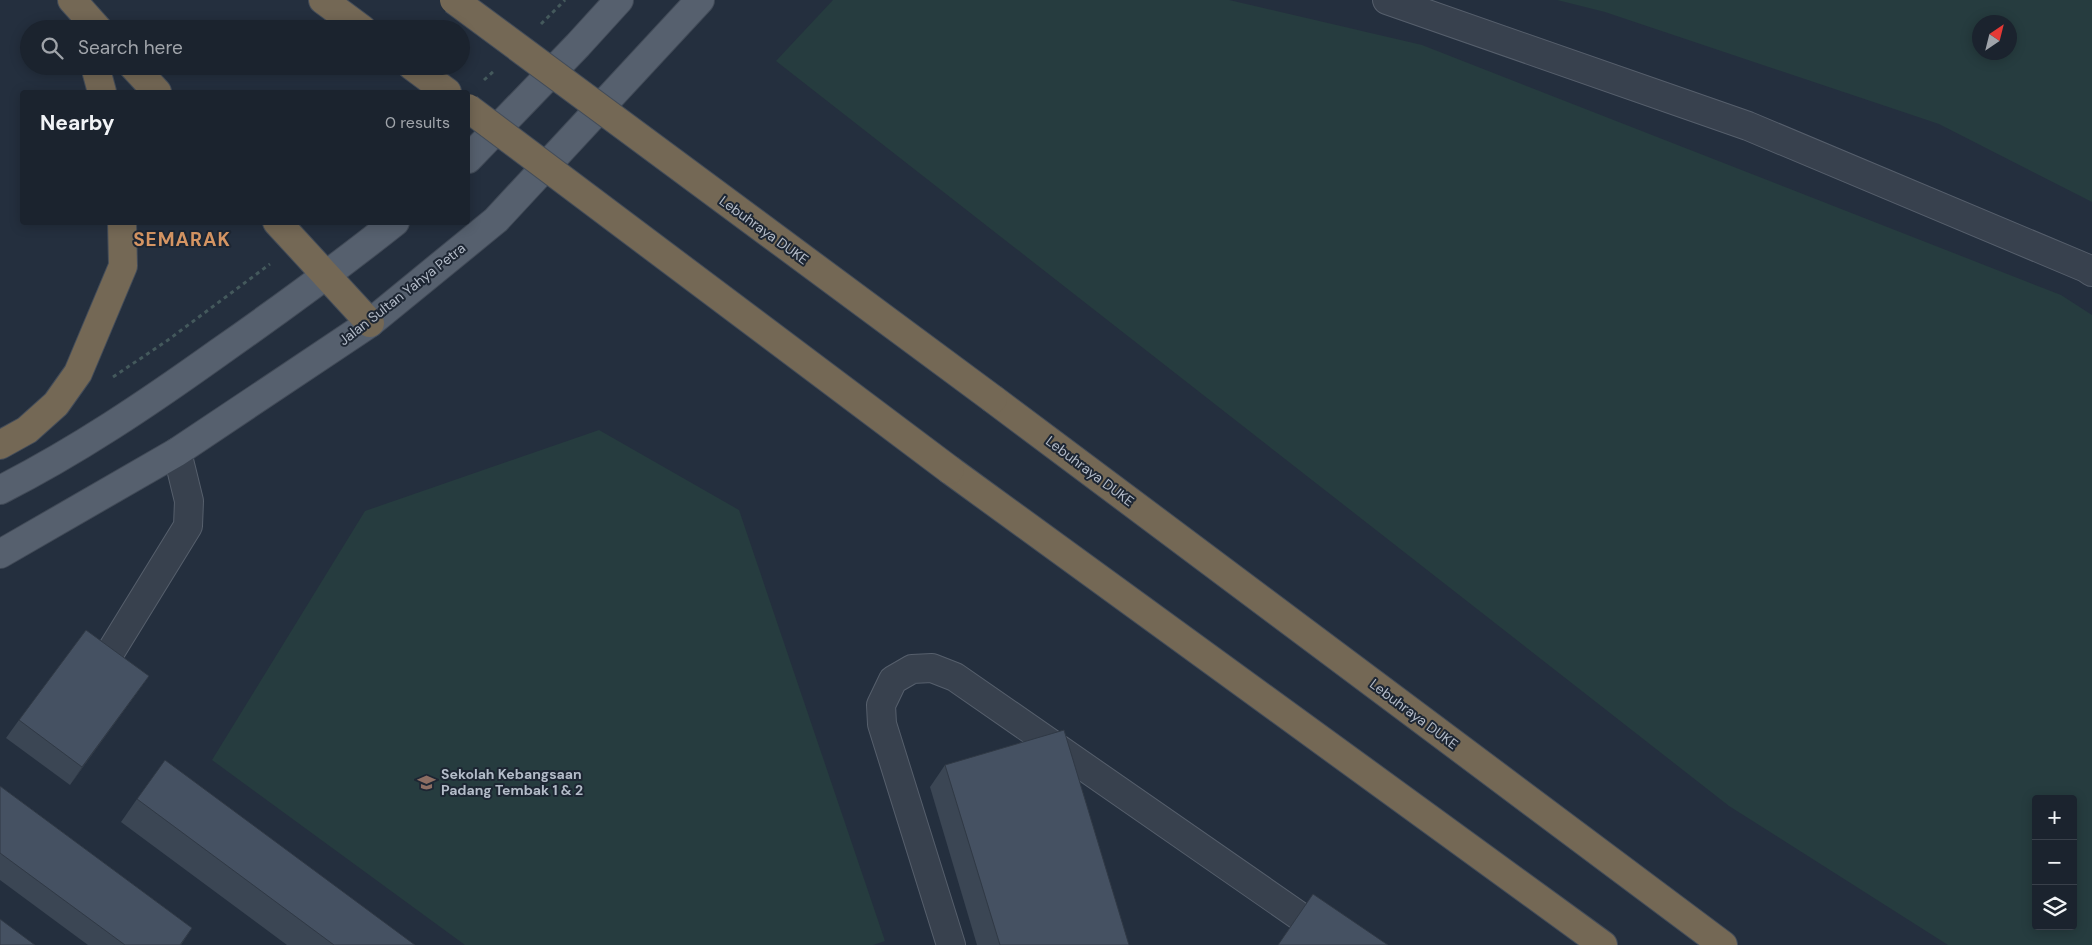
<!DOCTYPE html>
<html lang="en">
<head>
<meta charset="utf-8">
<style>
  body { margin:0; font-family:"DM Sans",sans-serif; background:#242b36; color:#f1f3f6 }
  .controls { position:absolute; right:15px; bottom:15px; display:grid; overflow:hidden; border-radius:5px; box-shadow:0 2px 12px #0003 }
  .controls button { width:45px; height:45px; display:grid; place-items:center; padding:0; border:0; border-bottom:1px solid #39404a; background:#1b232e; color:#f1f3f6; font:25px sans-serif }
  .compass { position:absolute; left:1972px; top:15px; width:45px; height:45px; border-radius:50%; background:#1b232e; box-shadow:0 2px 12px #0003; rotate:35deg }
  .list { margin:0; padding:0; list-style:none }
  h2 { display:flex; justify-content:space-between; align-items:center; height:65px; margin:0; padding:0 20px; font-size:21px }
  h2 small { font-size:16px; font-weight:400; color:#a0a4aa }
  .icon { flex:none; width:28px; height:28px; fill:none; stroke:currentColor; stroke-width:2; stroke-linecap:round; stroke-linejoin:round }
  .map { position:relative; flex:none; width:2092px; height:945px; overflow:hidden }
  .search { position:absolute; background:#1b232e; box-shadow:0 2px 12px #0003; left:20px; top:20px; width:450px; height:55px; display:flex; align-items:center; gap:12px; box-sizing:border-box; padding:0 18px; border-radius:28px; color:#a0a4aa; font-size:19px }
  .panel { position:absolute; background:#1b232e; box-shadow:0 2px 12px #0003; left:20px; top:90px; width:450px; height:135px; border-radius:5px }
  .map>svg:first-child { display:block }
  .green { fill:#263c3f; fill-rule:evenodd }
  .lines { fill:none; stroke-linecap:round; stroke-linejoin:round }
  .minor-casing { stroke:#565f6c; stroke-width:30 }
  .major-casing { stroke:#414a57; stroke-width:30 }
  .highway-casing { stroke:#434c59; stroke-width:30 }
  .path { stroke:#44595c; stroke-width:3; stroke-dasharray:4 4; stroke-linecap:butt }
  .minor { stroke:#38414e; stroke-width:28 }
  .major { stroke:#56606e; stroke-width:28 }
  .highway { stroke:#746855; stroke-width:28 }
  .highway-bridge-casing { stroke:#434c59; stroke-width:30; stroke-linecap:butt }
  .highway-bridge { stroke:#746855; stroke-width:28 }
  .wall { fill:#3b4654 }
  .shaded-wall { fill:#303945 }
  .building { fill:#455162; stroke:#303945 }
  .labels { text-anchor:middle; stroke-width:4; stroke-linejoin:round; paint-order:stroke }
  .street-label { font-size:14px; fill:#b4bcc9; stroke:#1d2633 }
  .poi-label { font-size:14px; font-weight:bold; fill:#b4bcc9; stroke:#1d2633; text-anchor:start }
  .district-label { font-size:19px; font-weight:bold; letter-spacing:1px; fill:#d59563; stroke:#1d2633 }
</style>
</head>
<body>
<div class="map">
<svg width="2092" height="945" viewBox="0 0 2092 945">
  <rect width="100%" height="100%" fill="#242f3e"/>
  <g class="green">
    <path d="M833,0H1229L1422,45L2061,295L2092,315V945H1948L1729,806L776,61ZM2036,799H2073V926H2036Z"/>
    <path d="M1557,0H2092V202L1939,124L1605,12ZM1980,22H2010V52H1980Z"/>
    <polygon points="599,430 739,510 885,941 873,945 465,945 212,760 365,511"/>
  </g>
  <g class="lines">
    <defs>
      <g id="minor">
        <polyline points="1387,0 1748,126 2086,268 2092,272"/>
        <polyline points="108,656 188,526 189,501 177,452"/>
        <polyline points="951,945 882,724 881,705 893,680 912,669 932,668 955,677 1341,945"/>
      </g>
      <g id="major">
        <polyline points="468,159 578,45 619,0"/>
        <path d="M0,490C77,451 148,403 218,353C278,311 337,268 395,222"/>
        <polyline points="0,554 177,452 370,323 496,220 700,0"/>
      </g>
      <g id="highway">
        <polyline points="72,0 98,29"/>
        <polyline points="323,0 362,29"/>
        <polyline points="95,66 102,92"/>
        <polyline points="133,66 157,92"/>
        <polyline points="412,66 447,92"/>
        <polyline points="277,222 370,323"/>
        <polyline points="993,399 1723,945"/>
        <polyline points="0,445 27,430 56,404 78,373 123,266 122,222"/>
        <polyline points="950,470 1603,945"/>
      </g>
    </defs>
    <use href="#minor" class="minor-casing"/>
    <use href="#major" class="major-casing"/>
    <use href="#highway" class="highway-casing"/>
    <g class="path">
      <polyline points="541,24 565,0"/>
      <polyline points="484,80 494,71"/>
      <polyline points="113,377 168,340 270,264"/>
    </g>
    <use href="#minor" class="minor"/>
    <use href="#major" class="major"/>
    <use href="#highway" class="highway"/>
    <defs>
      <g id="highway-bridge">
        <polyline points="454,0 993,399"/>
        <polyline points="468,108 950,470"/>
      </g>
    </defs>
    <use href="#highway-bridge" class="highway-bridge-casing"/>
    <use href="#highway-bridge" class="highway-bridge"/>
  </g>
  <g class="wall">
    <polygon points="149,676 70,785 6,738 19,720"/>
    <polygon points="945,765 1129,945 977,945 930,787"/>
    <polygon points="0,786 192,928 181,945 88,945 0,880"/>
    <polygon points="137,799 415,945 287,945 121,822"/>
  </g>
  <polygon class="shaded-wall" points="149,676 136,694 70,785 82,767"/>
  <g class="building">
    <polygon points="86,630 149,676 82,767 19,720"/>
    <polygon points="1064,730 1129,945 1000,945 945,765"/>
    <polygon points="165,760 415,945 334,945 137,799"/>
    <polygon points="0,786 192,928 180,945 125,945 0,853"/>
    <polygon points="1313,894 1388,945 1278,945"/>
    <polygon points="0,919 35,945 0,945"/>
  </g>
  <defs>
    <symbol id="school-bare" viewBox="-9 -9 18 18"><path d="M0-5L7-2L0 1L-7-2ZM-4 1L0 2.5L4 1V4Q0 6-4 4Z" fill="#8d6e63" stroke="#1d2633" stroke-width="2.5" paint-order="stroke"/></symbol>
  </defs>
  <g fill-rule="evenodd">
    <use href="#school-bare" x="414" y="770" width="25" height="25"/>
  </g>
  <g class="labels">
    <g class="street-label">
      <text transform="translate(764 230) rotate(36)" y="5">Lebuhraya DUKE</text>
      <text transform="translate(402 294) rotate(-38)" y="5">Jalan Sultan Yahya Petra</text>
      <text transform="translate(1090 471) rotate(37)" y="5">Lebuhraya DUKE</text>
      <text transform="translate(1414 714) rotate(37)" y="5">Lebuhraya DUKE</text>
    </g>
    <g class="poi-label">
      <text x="441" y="779">Sekolah Kebangsaan<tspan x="441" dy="16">Padang Tembak 1 &amp; 2</tspan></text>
    </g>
    <g class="district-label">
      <text x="182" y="246">SEMARAK</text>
    </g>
  </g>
</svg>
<div class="controls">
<button>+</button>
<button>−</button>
<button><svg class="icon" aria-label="layers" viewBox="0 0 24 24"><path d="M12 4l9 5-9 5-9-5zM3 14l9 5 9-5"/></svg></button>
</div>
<svg class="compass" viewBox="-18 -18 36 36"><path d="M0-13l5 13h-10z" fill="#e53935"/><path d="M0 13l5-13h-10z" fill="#a0a4aa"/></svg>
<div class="search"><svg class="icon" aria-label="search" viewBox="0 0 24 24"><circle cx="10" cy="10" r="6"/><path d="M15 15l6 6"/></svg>Search here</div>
<section class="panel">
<h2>Nearby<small>0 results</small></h2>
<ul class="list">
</ul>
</section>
</div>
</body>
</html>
